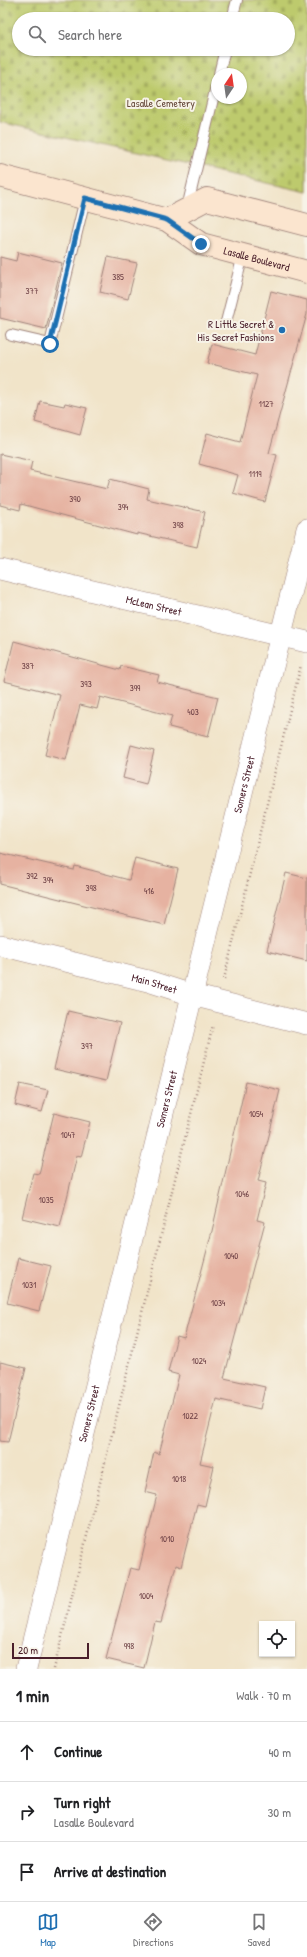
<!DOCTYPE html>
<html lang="en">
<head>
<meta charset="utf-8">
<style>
  body { margin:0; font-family:"Patrick Hand",sans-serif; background:#f2f2f2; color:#202124 }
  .controls { position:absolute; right:12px; bottom:12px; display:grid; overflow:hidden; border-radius:0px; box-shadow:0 1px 3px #0004 }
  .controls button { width:36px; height:36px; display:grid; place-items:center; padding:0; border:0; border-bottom:1px solid #e0e0e0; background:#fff; color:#202124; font:20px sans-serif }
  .compass { position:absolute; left:211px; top:68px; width:36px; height:36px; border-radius:50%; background:#fff; box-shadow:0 1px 3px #0004; rotate:13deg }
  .scale { position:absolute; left:12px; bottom:10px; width:77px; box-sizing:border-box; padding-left:4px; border:2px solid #4a1f2b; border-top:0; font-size:11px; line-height:14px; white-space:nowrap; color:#4a1f2b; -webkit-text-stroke:3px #f7f3e8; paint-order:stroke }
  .stop { position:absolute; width:12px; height:12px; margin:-9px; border:3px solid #1f6fb2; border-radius:50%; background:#fff }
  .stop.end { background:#1f6fb2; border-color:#fff; box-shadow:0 1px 4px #0008 }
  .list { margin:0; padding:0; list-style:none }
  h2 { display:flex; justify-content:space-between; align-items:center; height:52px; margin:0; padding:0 16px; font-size:17px }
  h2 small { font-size:13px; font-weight:400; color:#757577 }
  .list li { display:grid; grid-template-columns:26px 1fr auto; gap:12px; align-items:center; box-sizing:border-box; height:60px; padding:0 16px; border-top:1px solid #e0e0e0 }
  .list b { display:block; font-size:15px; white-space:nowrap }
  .list p { margin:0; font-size:13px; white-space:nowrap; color:#757577 }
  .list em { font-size:13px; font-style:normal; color:#757577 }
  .icon { flex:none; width:22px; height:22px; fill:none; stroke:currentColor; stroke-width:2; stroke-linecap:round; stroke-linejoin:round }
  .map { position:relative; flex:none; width:307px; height:1669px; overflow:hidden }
  .search { position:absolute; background:#fff; box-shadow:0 1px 3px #0004; left:12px; right:12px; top:12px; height:44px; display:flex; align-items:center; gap:10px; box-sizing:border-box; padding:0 14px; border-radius:22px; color:#757577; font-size:15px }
  .sheet { height:232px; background:#fff }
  nav { display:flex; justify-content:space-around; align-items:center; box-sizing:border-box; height:56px; border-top:1px solid #e0e0e0; background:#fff; font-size:11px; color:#757577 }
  nav a { display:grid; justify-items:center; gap:2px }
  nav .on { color:#1f6fb2 }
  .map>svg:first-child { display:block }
  .cemetery { fill:url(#cemetery-stones); stroke:#84744c; fill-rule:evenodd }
  .building { fill:#e6b2a1 }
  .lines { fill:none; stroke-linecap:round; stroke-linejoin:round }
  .service-casing { stroke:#9e827a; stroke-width:12 }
  .minor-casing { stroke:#9e827a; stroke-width:22 }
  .secondary-casing { stroke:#9e827a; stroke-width:24 }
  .path { stroke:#9e827a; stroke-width:2.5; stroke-dasharray:1 3; stroke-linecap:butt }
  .service { stroke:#fff; stroke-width:10 }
  .minor { stroke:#fff; stroke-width:21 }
  .secondary { stroke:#fbe5cf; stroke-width:22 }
  .route { stroke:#1f6fb2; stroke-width:5 }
  .poi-dot { fill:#1f6fb2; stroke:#f7f3e8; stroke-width:1.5 }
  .labels { text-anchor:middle; stroke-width:4; stroke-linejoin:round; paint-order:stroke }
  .number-label { font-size:9px; fill:#714448 }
  .park-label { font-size:11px; fill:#674a3c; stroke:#f7f3e8 }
  .street-label { font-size:11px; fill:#4a1f2b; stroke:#f7f3e8 }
  .poi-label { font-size:11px; fill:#4a1f2b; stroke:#f7f3e8; text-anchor:end }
</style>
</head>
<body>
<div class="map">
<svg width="307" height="1669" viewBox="0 0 307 1669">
  <defs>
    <pattern id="cemetery-stones" width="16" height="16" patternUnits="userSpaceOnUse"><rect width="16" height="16" fill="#bdca6d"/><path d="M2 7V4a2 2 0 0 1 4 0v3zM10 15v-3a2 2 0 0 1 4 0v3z" fill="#a4ad5f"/></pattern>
  </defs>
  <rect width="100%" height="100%" fill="#f7f3e8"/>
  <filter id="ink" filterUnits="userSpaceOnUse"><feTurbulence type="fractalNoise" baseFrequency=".025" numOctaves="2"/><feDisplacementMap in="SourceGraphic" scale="8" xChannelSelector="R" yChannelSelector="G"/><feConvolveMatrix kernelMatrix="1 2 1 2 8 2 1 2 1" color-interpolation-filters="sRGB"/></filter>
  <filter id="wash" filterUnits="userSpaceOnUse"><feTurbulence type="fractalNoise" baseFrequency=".012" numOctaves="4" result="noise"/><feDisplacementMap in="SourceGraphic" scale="16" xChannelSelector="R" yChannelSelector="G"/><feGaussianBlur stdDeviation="0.9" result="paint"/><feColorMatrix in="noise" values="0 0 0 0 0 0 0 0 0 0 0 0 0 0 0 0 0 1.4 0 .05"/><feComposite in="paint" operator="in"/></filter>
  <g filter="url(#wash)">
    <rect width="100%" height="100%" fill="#f1e4c9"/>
    <path class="cemetery" d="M0,0H307V192L0,122ZM19,19H288V49H19ZM217,74H241V98H217Z"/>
    <g id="blocks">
      <g class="building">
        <polygon points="18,252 62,263 46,329 0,318 0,257 16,261"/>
        <polygon points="108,257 137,263 128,299 100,292"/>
        <polygon points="271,291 307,300 307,314 269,453 277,455 265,502 233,493 238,475 199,464 207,433 240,442 257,375 207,363 212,344 255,355"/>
        <polygon points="40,401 64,406 65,403 87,408 80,435 35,422"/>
        <polygon points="0,454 32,461 30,471 107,489 110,479 149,489 147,499 205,512 197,547 137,533 137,535 21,504 20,510 0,505"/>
        <polygon points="14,641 120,670 121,666 159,675 157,682 218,697 208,737 169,727 172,716 100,697 97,709 80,705 66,760 45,755 60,695 4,681"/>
        <polygon points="131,745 154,751 146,784 123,778"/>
        <polygon points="0,853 74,870 75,866 129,880 135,858 178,869 164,925 0,884"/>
        <polygon points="286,873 307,878 307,961 267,951"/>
        <polygon points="68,1011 120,1023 106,1081 54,1069"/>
        <polygon points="246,1082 280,1090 258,1181 266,1183 257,1220 265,1222 224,1378 265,1387 260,1409 216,1399 200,1463 214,1466 205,1506 197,1504 181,1567 176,1565 161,1623 155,1622 144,1668 106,1659 130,1568 139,1570 157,1495 145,1492 154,1452 159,1454 179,1375 168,1372 177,1336 184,1338 212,1231"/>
        <polygon points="20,1084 48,1090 42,1112 15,1105"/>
        <polygon points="54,1113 90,1122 81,1157 77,1156 60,1227 22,1218 33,1173 39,1174"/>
        <polygon points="18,1258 51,1266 39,1311 7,1303"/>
        <polygon points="0,1362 26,1368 8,1442 0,1441"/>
      </g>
    </g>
  </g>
  <g filter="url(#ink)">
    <use href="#blocks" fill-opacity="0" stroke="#9e827a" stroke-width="1"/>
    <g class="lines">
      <defs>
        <g id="service">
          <polyline points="232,19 237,0"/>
          <polyline points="219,74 225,49"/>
          <polyline points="187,208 217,82"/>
          <polyline points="226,322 243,255"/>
          <polyline points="11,335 50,344 85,199"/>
        </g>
        <g id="minor">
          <path id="s1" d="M0,569L307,642"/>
          <path id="s2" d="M0,945L148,981L192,995L307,1024"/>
          <path id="s3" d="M26,1669L307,529"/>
        </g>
        <g id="secondary">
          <path id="s4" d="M0,176L167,220L201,244L307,272"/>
          <polyline points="167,220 207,199 307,225"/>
        </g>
      </defs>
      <use href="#service" class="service-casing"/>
      <use href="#minor" class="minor-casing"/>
      <use href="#secondary" class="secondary-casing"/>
      <g class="path">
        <polyline points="224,979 301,665"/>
        <polyline points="54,1669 213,1025"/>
      </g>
      <use href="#service" class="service"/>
      <use href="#minor" class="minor"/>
      <use href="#secondary" class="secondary"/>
    </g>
  </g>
  <g class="lines" filter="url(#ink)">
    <polyline class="route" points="50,344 85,198 167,220 201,244"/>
  </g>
  <circle class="poi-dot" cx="282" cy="330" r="4"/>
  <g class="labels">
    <g class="number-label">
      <text x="118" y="280">385</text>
      <text x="32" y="294">377</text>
      <text x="266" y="407">1127</text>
      <text x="255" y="477">1119</text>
      <text x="75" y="502">390</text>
      <text x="123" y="510">394</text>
      <text x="178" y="528">398</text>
      <text x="28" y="669">387</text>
      <text x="86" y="687">393</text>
      <text x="135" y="691">399</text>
      <text x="193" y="715">403</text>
      <text x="32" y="879">392</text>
      <text x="48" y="883">394</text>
      <text x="91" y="891">398</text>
      <text x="149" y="894">416</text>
      <text x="87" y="1049">397</text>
      <text x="256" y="1117">1054</text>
      <text x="68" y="1138">1047</text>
      <text x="242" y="1197">1046</text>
      <text x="46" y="1203">1035</text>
      <text x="231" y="1259">1040</text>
      <text x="29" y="1288">1031</text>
      <text x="218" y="1306">1034</text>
      <text x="199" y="1364">1024</text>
      <text x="190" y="1419">1022</text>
      <text x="179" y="1482">1018</text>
      <text x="167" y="1542">1010</text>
      <text x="146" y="1599">1004</text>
      <text x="129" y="1649">998</text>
    </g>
    <g class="park-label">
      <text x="161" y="107">Lasalle Cemetery</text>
    </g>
    <g class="street-label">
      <text dy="4" stroke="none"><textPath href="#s4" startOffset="272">Lasalle Boulevard</textPath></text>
      <text dy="4" stroke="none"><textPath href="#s1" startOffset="158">McLean Street</textPath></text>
      <text dy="4" stroke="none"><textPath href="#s3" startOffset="911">Somers Street</textPath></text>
      <text dy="4" stroke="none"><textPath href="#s2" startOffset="159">Main Street</textPath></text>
      <text dy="4" stroke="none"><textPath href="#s3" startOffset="587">Somers Street</textPath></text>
      <text dy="4" stroke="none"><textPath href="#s3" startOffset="263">Somers Street</textPath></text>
    </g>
    <g class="poi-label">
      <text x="274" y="328">R Little Secret &amp;<tspan x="274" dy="13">His Secret Fashions</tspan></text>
    </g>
  </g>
</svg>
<div class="controls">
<button><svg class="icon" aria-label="locate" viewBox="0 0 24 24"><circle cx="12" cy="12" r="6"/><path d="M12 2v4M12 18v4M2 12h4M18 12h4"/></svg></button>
</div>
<svg class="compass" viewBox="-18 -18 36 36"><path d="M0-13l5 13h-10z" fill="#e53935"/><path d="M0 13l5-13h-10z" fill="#757577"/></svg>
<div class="scale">20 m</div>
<div class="stop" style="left:50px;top:344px"></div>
<div class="stop end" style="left:201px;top:244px"></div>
<div class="search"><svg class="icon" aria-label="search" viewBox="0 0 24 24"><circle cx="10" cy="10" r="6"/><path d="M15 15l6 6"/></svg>Search here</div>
</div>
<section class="sheet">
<h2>1 min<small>Walk · 70 m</small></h2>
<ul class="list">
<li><svg class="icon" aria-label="ahead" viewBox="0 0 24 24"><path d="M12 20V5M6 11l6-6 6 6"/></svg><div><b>Continue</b></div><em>40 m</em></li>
<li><svg class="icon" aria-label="right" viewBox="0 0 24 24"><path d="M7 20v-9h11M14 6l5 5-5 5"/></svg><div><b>Turn right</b><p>Lasalle Boulevard</p></div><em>30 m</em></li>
<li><svg class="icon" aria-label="arrive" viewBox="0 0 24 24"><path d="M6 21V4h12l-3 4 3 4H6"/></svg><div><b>Arrive at destination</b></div></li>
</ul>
</section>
<nav>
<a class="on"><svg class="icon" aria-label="map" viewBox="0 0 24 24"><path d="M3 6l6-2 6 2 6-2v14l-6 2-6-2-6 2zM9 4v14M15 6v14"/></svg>Map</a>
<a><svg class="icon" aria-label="directions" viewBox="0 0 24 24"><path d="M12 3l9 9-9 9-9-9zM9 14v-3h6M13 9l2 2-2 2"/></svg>Directions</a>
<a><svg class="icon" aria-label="saved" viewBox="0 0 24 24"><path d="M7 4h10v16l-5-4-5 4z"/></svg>Saved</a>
</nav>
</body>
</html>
